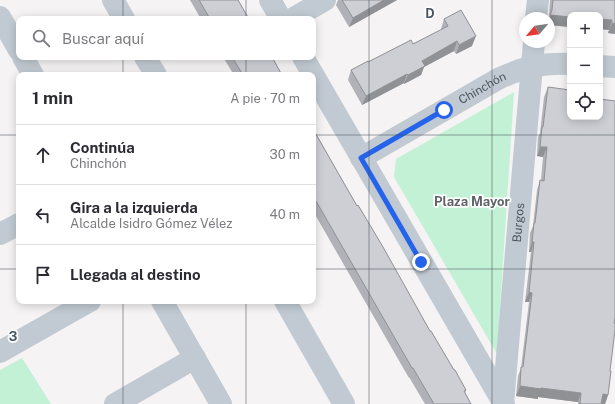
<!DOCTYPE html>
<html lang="es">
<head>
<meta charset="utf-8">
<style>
  body { margin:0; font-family:"Public Sans",sans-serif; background:#f7f7f7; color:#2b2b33 }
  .controls { position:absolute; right:12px; top:12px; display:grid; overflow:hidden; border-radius:8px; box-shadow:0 2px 10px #0003 }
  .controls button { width:36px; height:36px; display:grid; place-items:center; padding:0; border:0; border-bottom:1px solid #e1e1e2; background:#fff; color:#2b2b33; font:20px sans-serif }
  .compass { position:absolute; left:519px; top:12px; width:36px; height:36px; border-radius:50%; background:#fff; box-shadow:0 2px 10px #0003; rotate:241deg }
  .stop { position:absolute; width:12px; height:12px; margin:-9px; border:3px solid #2563eb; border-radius:50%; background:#fff }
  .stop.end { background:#2563eb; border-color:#fff; box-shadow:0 1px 4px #0008 }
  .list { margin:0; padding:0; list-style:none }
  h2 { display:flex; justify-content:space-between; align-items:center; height:52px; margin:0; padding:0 16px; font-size:17px }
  h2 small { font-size:13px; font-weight:400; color:#7c7c81 }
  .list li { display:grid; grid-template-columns:26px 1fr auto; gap:12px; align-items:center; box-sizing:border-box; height:60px; padding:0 16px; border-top:1px solid #e1e1e2 }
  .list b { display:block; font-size:15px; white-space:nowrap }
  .list p { margin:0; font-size:13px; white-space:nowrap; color:#7c7c81 }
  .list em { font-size:13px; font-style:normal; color:#7c7c81 }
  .icon { flex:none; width:22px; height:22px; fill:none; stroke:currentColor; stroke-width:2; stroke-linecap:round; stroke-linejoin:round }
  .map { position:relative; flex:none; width:615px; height:404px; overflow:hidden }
  .search { position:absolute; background:#fff; box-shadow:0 2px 10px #0003; left:16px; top:16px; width:300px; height:44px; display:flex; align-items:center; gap:10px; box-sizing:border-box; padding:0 14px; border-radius:8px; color:#7c7c81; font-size:15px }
  .panel { position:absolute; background:#fff; box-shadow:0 2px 10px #0003; left:16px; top:72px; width:300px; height:232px; border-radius:8px }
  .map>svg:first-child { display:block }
  .green { fill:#c3f1d5 }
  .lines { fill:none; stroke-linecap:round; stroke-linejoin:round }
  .minor { stroke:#c1cad2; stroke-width:22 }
  .wall { fill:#b0b2b7 }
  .shaded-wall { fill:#909195 }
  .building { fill:#cdcfd5; stroke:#909195 }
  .route { stroke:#2563eb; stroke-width:5 }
  .grid { fill:none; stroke:#4a5661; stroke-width:1; stroke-opacity:0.55 }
  .labels { text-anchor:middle; stroke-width:3.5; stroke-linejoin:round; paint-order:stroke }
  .street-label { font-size:12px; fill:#4a5661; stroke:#fff }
  .neighbourhood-label { font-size:13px; font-weight:bold; fill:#5f6368; stroke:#fff }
  .grid-label { font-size:13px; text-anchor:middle; font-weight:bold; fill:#4a5661; stroke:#fff; stroke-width:3.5; stroke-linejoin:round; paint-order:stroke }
</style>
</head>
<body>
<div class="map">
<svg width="615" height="404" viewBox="0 0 615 404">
  <rect width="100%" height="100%" fill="#f5f3f3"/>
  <g class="green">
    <polygon points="514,92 497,354 394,177 396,159"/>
    <polygon points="22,358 51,404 0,404 0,370"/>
  </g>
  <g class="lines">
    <g class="minor">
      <polyline points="113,0 124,19"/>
      <polyline points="270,0 281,19"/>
      <polyline points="0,17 19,50"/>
      <polyline points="536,18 538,0"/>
      <polyline points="292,19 325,0"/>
      <polyline points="23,57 33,75"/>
      <polyline points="145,57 156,75"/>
      <polyline points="303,57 504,404"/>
      <polyline points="600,66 615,67"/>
      <path id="s1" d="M361,158L498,79C523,67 541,63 570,64"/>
      <polyline points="0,234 19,224"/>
      <polyline points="162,301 221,404"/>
      <polyline points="285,301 344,404"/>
      <polyline points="0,352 90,301"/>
      <path id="s2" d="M503,403L534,42"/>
      <polyline points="115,404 195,358"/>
    </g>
  </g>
  <g class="wall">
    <polygon points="190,0 238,0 249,19 201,19"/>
    <polygon points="338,0 397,0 349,27 336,5"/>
    <polygon points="550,0 615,0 615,34 608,33 609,30 600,29 600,15 570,15 570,27 549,25 549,18"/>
    <polygon points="444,19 472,46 456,54 454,51 424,67 421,75 404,84 404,83 362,105 348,80 351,70 368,62 413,44 442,30 441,29"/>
    <polygon points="223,57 272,57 282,75 234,75"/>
    <polygon points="548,87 610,371 608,395 605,404 578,404 578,402 538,397 538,399 516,396 518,376 521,368 529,302 525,302 531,252 529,252 530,233 533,226 537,190 540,180 541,180 543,157 537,156 538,137 540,133 544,97"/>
    <polygon points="313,129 357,206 430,331 466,390 465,393 471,404 425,404 409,377 409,378 313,211"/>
  </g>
  <g class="shaded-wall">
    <polygon points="384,0 397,0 349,27 353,18"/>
    <polygon points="550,15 570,17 570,27 549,25 549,18"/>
    <polygon points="600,19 612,20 609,30 600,29"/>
    <polygon points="612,23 615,24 615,34 608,33"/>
    <polygon points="476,36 472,46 456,54 459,45"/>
    <polygon points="457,41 454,51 424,67 421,75 404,84 408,75 422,61"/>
    <polygon points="407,74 404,83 362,105 366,96"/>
    <polygon points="540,147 547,147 543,157 537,156"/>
    <polygon points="316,201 313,210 313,207 315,202"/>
    <polygon points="532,242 534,242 531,252 529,252"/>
    <polygon points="529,292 532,293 529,302 525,302"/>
    <polygon points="520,386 541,388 581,393 578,402 538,397 538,399 516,396"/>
    <polygon points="603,394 608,395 605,404 599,404"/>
  </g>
  <g class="building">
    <polygon points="199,0 238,0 249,19 209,19 208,18 209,17"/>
    <polygon points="342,0 384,0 353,18"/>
    <polygon points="553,0 615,0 615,24 612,23 612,20 600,19 600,15 570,15 570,17 550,15 552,10"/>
    <polygon points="461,10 476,36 459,45 457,41 422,61 425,66 408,75 407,74 366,96 351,70 368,61 368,62 411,40 413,44 448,26 444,19"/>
    <polygon points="232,57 272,57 282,75 243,75"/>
    <polygon points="548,87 570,90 570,117 600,117 600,99 615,101 615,317 614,323 615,323 615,330 610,371 611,371 608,395 603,394 601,404 580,404 581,393 541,388 541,389 520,386 521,367 523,367 532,293 529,292 534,242 532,242 534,223 535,223 540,180 544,181 547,147 540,147 542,127 543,127"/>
    <polygon points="313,129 357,206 358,205 383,247 430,331 431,331 454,370 455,370 466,390 464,391 471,404 434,404 413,368 412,368 316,201 315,202 313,198"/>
  </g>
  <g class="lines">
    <polyline class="route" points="421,262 361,158 444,110"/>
  </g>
  <path class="grid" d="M123,0V19M246,0V19M369,0V404M492,0V404M123,57V75M246,57V75M0,135H19M313,135H615M0,269H19M313,269H615M123,301V404M246,301V404"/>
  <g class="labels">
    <g class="street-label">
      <text dy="4" stroke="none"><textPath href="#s1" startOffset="140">Chinchón</textPath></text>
      <text dy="4" stroke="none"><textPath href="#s2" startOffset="181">Burgos</textPath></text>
    </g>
    <g class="neighbourhood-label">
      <text x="472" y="206">Plaza Mayor</text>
    </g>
  </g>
  <g class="grid-label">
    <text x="430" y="18">D</text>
    <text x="13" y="341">3</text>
  </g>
</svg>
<div class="controls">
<button>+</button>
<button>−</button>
<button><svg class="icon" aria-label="locate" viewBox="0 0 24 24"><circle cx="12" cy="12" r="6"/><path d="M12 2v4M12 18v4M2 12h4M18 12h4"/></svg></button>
</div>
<svg class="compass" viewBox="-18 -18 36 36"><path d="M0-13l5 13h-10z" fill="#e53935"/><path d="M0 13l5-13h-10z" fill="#7c7c81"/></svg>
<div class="stop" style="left:444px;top:110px"></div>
<div class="stop end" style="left:421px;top:262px"></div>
<div class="search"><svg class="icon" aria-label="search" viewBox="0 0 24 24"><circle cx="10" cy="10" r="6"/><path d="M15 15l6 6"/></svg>Buscar aquí</div>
<section class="panel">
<h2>1 min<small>A pie · 70 m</small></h2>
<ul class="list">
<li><svg class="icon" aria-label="ahead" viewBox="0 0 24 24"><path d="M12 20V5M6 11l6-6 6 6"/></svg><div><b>Continúa</b><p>Chinchón</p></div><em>30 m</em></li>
<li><svg class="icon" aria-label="left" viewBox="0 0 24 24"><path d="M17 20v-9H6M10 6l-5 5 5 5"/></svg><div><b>Gira a la izquierda</b><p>Alcalde Isidro Gómez Vélez</p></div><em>40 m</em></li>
<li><svg class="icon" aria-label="arrive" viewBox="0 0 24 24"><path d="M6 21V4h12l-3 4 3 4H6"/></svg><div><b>Llegada al destino</b></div></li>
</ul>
</section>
</div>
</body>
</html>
